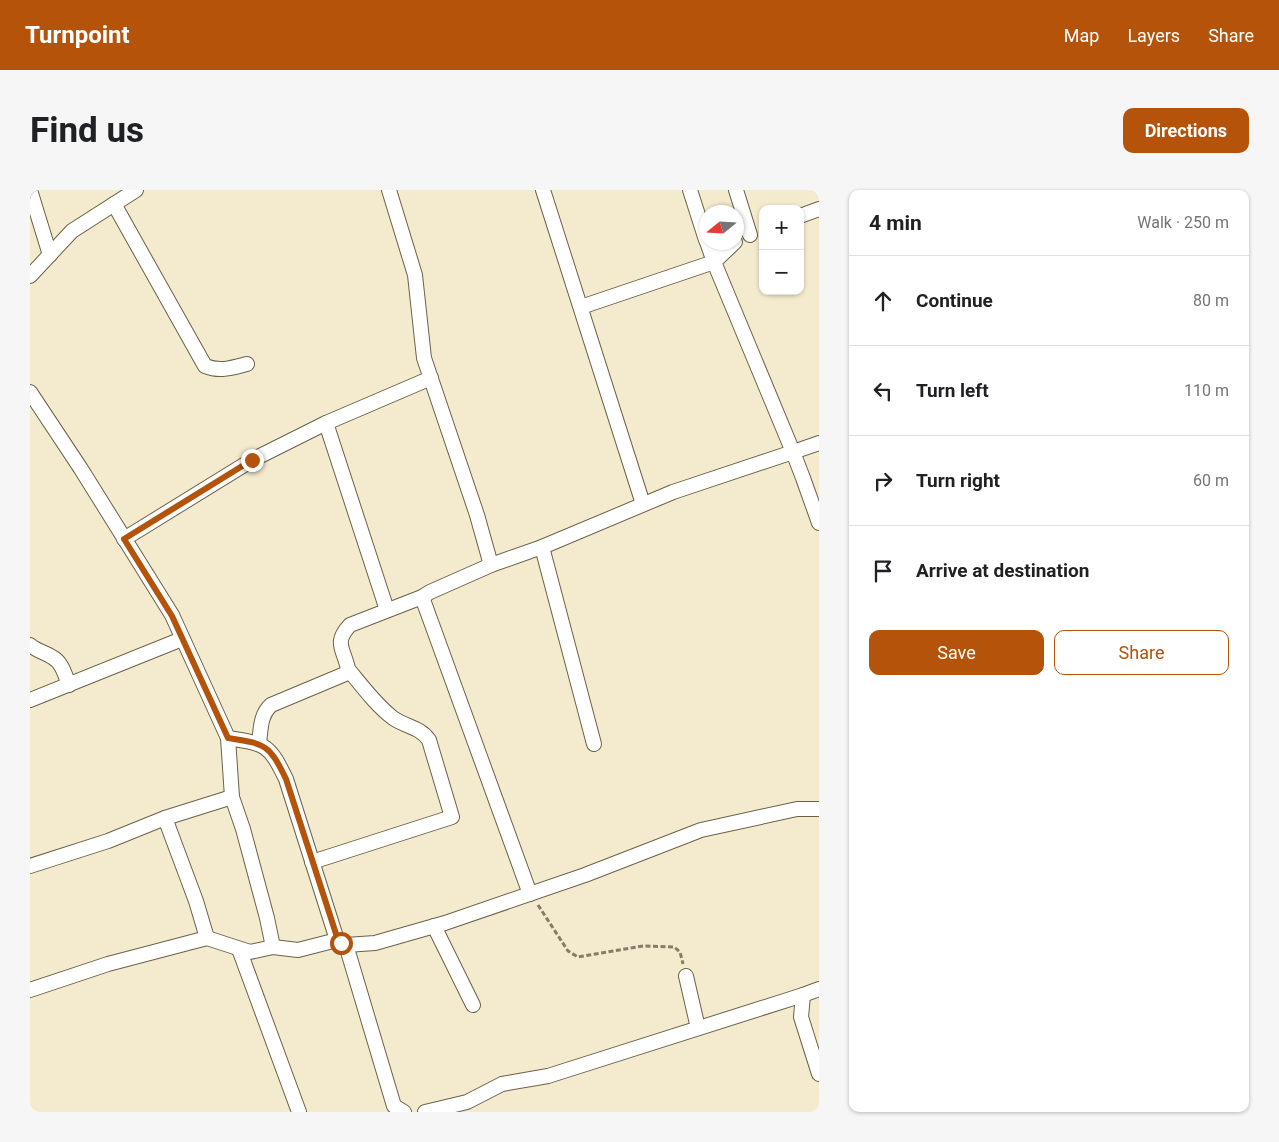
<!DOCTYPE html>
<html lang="en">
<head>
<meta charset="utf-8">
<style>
  body { margin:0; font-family:Roboto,sans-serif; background:#f6f6f6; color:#202124 }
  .controls { position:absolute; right:15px; top:15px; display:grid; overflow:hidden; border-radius:10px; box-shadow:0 1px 4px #0004 }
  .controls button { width:45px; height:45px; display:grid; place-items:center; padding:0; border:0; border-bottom:1px solid #e0e0e0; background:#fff; color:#202124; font:25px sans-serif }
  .compass { position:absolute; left:669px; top:15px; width:45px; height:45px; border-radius:50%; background:#fff; box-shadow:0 1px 4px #0004; rotate:252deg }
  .stop { position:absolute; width:15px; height:15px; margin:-11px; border:4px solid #b45309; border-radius:50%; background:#fff }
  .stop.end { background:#b45309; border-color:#fff; box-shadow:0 1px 5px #0008 }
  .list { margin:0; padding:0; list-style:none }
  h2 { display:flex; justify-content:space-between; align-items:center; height:65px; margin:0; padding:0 20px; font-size:21px }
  h2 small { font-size:16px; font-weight:400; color:#757577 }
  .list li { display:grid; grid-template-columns:32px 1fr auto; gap:15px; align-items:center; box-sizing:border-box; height:90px; padding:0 20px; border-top:1px solid #e0e0e0 }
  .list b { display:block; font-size:19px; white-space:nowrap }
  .list em { font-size:16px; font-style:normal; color:#757577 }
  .actions { display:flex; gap:10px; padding:15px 20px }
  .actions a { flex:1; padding:11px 0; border:1px solid #b45309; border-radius:10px; text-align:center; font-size:18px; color:#b45309 }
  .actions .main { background:#b45309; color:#fff }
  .icon { flex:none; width:28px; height:28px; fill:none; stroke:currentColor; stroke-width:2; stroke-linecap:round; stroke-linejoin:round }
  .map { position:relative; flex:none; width:789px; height:922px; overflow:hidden; border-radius:10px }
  header { display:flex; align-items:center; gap:30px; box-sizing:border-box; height:70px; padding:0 25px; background:#b45309; color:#fff }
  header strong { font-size:24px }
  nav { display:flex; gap:28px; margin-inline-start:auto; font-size:18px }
  .intro { display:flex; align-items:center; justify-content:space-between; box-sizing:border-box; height:120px; padding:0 30px }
  h1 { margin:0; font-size:35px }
  .button { padding:12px 22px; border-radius:10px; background:#b45309; color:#fff; font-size:18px; font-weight:700 }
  main { display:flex; gap:30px; padding:0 30px }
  aside { flex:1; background:#fff; border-radius:10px; box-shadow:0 1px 4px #0004 }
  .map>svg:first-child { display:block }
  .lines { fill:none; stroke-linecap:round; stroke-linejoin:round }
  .minor-casing { stroke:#696248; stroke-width:16 }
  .path { stroke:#837d6a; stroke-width:3; stroke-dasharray:5 2.5; stroke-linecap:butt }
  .minor { stroke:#fff; stroke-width:14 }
  .route { stroke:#b45309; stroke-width:6 }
</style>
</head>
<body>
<header>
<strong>Turnpoint</strong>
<nav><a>Map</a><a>Layers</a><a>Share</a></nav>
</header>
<div class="intro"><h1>Find us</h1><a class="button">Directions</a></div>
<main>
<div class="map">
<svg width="789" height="922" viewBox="0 0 789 922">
  <rect width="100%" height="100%" fill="#f4ebce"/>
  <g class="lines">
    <defs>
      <g id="minor">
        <polyline points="0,0 20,65"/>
        <polyline points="359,0 385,85 394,168 447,325 461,375"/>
        <polyline points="513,0 613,314"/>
        <polyline points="660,0 676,50"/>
        <polyline points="706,0 720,45"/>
        <path d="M84,14L175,176C190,182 202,178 217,174"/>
        <polyline points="770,26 789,19"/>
        <polyline points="0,86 42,41 106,0"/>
        <polyline points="551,117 684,72 677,52"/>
        <path d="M0,202L51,279L142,425L198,548C236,554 239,554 256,589L307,750L316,755L345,753L415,733L555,685L671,640L767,619H789"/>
        <polyline points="789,253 763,262 773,288 789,333"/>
        <polyline points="94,349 222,270 296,233"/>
        <polyline points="512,357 564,554"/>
        <polyline points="392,407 500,704"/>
        <polyline points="357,420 296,233 401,188"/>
        <path d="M0,455C7,461 14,462 22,467C32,472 35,485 39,495"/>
        <polyline points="0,510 152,449"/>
        <polyline points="198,548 202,607 213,639 237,728 243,757"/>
        <path d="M229,553C231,539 230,525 241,515L315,484L318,479C314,459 303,453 320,435L392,407L400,402L461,375L512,357L643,302L763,262L684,72L705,52"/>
        <polyline points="135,628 166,711 177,748"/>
        <path d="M282,672L422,627L399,550C390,537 376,537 363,528C346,515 332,496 318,479"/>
        <polyline points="0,676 78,651 135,628 202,607"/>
        <polyline points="404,736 443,815"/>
        <polyline points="316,755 364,916 374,922"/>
        <polyline points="209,759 269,922"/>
        <polyline points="656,786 668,838"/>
        <polyline points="789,799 773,805 771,827 789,884"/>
        <polyline points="0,800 78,774 177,748 220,762 243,757 268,760 307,750"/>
        <polyline points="395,922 437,912 472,894 518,886 773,805"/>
      </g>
    </defs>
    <use href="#minor" class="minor-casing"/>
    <polyline class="path" points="508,715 538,761 548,767 613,756 644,757 650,762 653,774"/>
    <use href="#minor" class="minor"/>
  </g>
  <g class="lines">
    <path class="route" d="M222,270L94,349L142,426L198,548C236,554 239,554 256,589L308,750L311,753"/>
  </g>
</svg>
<div class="controls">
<button>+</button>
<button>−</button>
</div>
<svg class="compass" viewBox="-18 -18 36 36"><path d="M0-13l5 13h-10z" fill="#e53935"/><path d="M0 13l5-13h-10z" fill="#757577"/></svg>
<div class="stop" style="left:311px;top:753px"></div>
<div class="stop end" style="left:222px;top:270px"></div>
</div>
<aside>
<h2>4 min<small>Walk · 250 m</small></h2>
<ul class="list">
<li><svg class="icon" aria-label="ahead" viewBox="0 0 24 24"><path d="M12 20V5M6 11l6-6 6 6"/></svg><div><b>Continue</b></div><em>80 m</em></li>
<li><svg class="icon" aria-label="left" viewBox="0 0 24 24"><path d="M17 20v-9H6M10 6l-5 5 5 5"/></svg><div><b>Turn left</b></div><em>110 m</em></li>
<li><svg class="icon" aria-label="right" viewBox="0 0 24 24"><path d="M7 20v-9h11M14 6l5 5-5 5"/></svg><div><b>Turn right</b></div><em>60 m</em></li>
<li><svg class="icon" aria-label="arrive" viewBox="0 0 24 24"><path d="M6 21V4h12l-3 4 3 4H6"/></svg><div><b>Arrive at destination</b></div></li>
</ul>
<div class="actions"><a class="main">Save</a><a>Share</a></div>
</aside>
</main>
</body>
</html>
